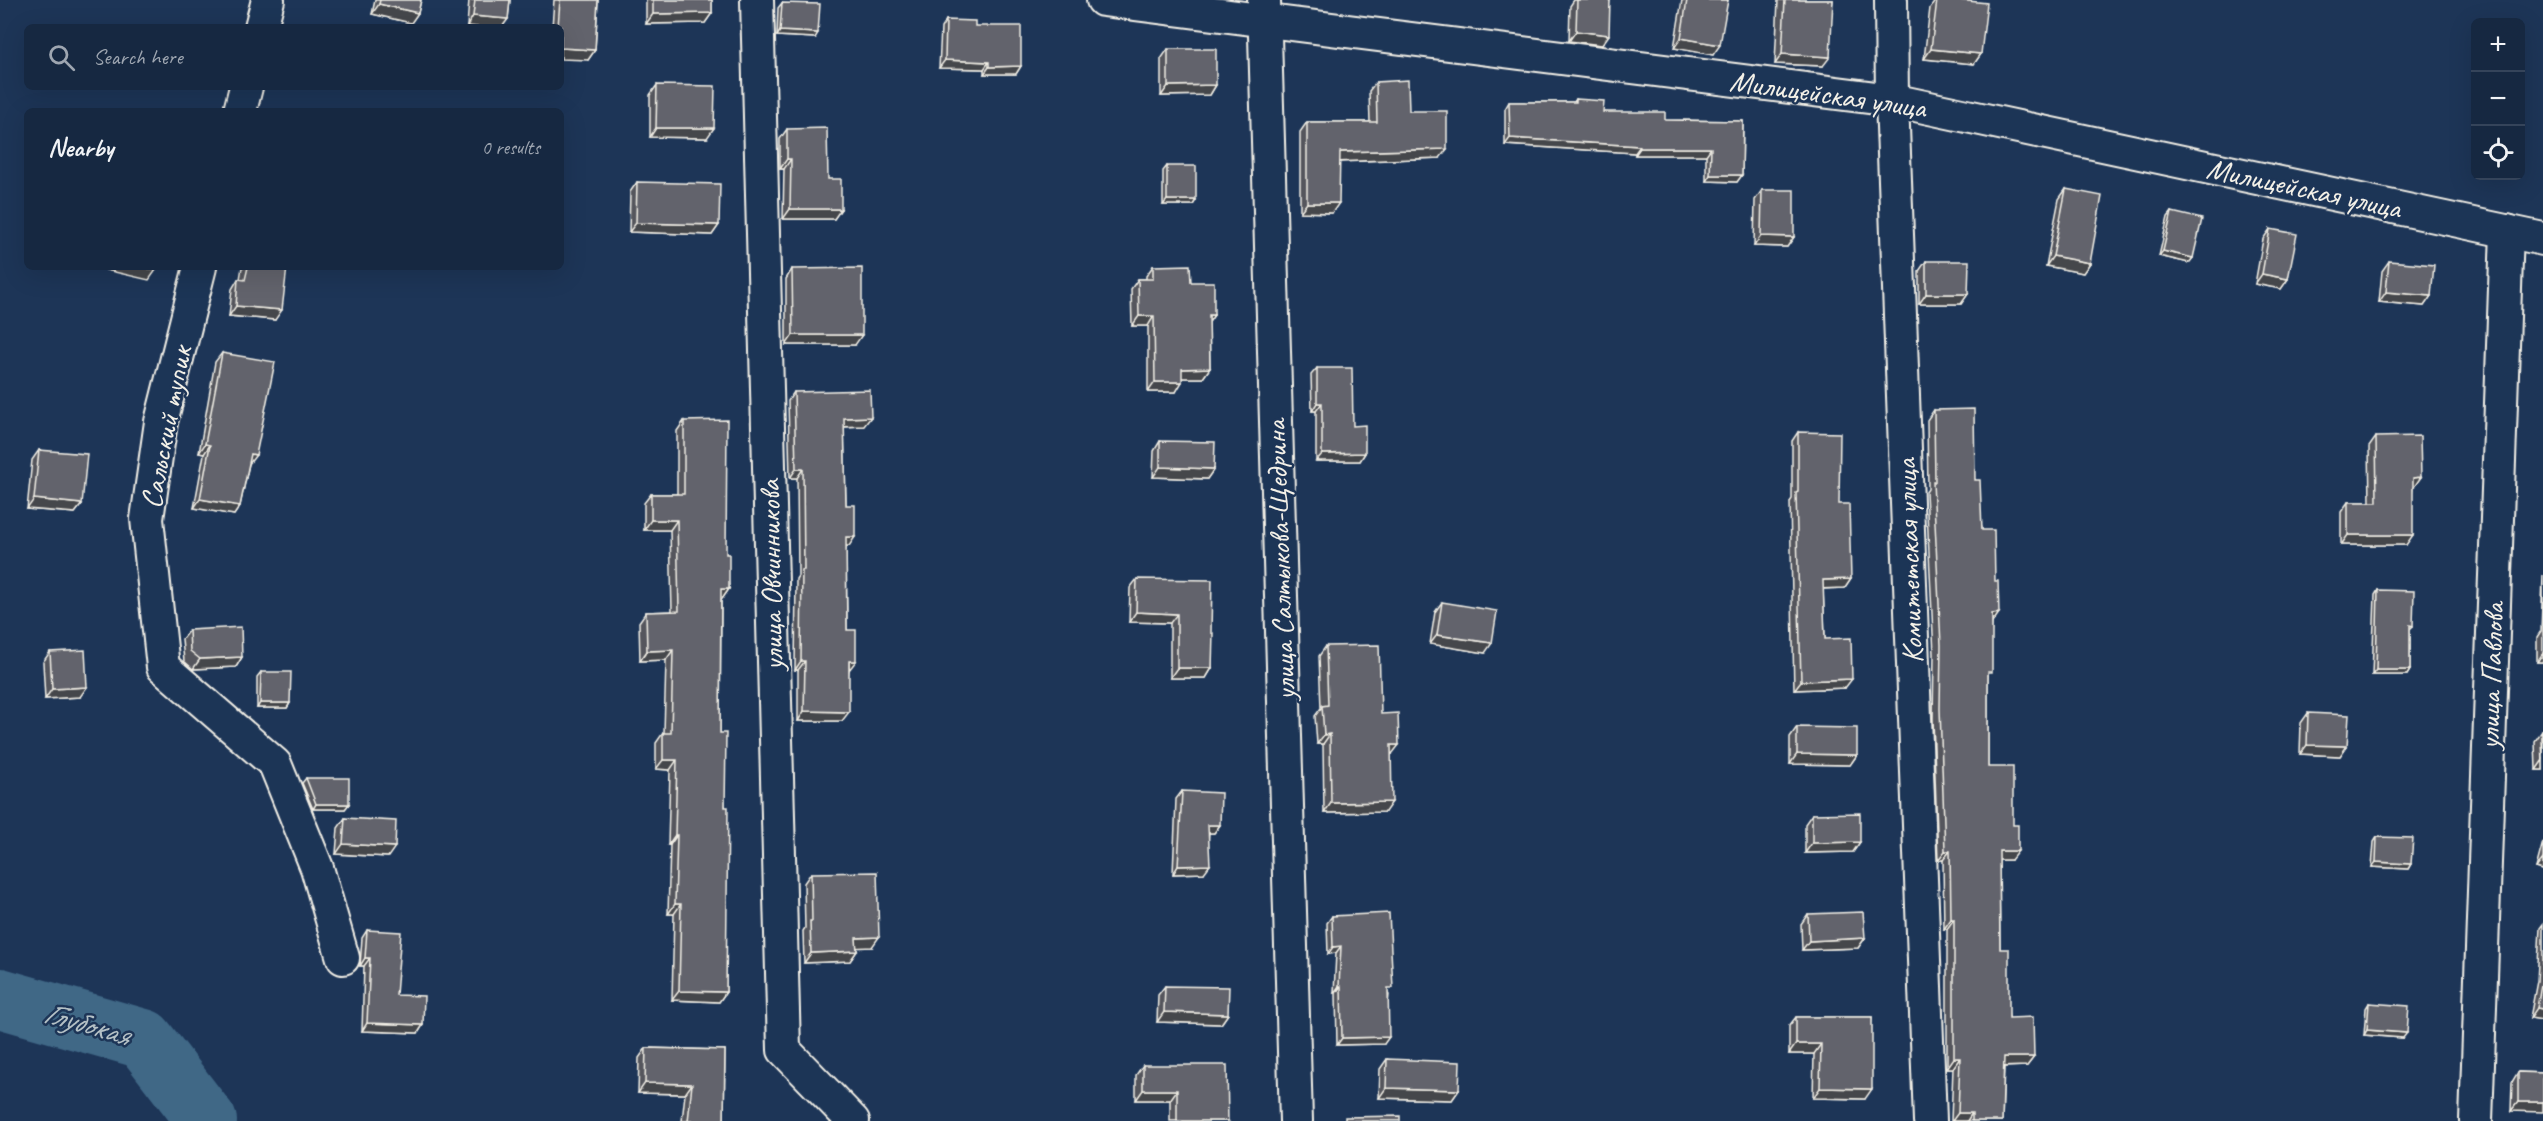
<!DOCTYPE html>
<html lang="en">
<head>
<meta charset="utf-8">
<style>
  body { margin:0; font-family:Caveat,sans-serif; background:#23344c; color:#f1f3f6 }
  .controls { position:absolute; right:18px; top:18px; display:grid; overflow:hidden; border-radius:9px; box-shadow:0 6px 24px #0002 }
  .controls button { width:54px; height:54px; display:grid; place-items:center; padding:0; border:0; border-bottom:2px solid #35445a; background:#162841; color:#f1f3f6; font:30px sans-serif }
  .list { margin:0; padding:0; list-style:none }
  h2 { display:flex; justify-content:space-between; align-items:center; height:78px; margin:0; padding:0 24px; font-size:26px }
  h2 small { font-size:20px; font-weight:400; color:#9ea6b1 }
  .icon { flex:none; width:33px; height:33px; fill:none; stroke:currentColor; stroke-width:2; stroke-linecap:round; stroke-linejoin:round }
  .map { position:relative; flex:none; width:2543px; height:1121px; overflow:hidden }
  .search { position:absolute; background:#162841; box-shadow:0 6px 24px #0002; left:24px; top:24px; width:540px; height:66px; display:flex; align-items:center; gap:15px; box-sizing:border-box; padding:0 21px; border-radius:9px; color:#9ea6b1; font-size:22px }
  .panel { position:absolute; background:#162841; box-shadow:0 6px 24px #0002; left:24px; top:108px; width:540px; height:162px; border-radius:9px }
  .map>svg:first-child { display:block }
  .lines { fill:none; stroke-linecap:round; stroke-linejoin:round }
  .river { stroke:#3f6786; stroke-width:60 }
  .minor-casing { stroke:#f4f1e8; stroke-width:36 }
  .minor { stroke:#1d3557; stroke-width:32 }
  .wall { fill:#54565d; stroke:#f4f1e8; stroke-width:1.5 }
  .shaded-wall { fill:#45464c; stroke:#f4f1e8; stroke-width:1.5 }
  .building { fill:#62646c; stroke:#f4f1e8; stroke-width:1.5 }
  .labels { text-anchor:middle; stroke-width:5; stroke-linejoin:round; paint-order:stroke }
  .street-label { font-size:30px; fill:#f4f1e8; stroke:#1d3557 }
  .water-label { font-size:32px; font-style:italic; fill:#b5c1c6; stroke:#1d3557 }
</style>
</head>
<body>
<div class="map">
<svg width="2543" height="1121" viewBox="0 0 2543 1121">
  <rect width="100%" height="100%" fill="#1d3557"/>
  <filter id="ink" filterUnits="userSpaceOnUse"><feTurbulence type="fractalNoise" baseFrequency=".0167" numOctaves="2"/><feDisplacementMap in="SourceGraphic" scale="12" xChannelSelector="R" yChannelSelector="G"/><feConvolveMatrix kernelMatrix="1 2 1 2 8 2 1 2 1" color-interpolation-filters="sRGB"/></filter>
  <g filter="url(#ink)">
    <g class="lines">
      <polyline class="river" points="0,998 144,1039 207,1121"/>
      <defs>
        <g id="minor">
          <polyline points="757,0 784,1050 853,1121"/>
          <polyline points="1103,0 1892,100 2543,239"/>
          <polyline points="1891,0 1892,100 1930,1121"/>
          <polyline points="1264,1 1296,1121"/>
          <polyline points="261,27 268,0"/>
          <polyline points="240,111 246,87"/>
          <polyline points="200,267 161,422 147,519 163,667 275,764 317,868 343,958"/>
          <polyline points="2476,1121 2507,231"/>
        </g>
      </defs>
      <use href="#minor" class="minor-casing"/>
      <use href="#minor" class="minor"/>
    </g>
    <g class="wall">
      <polygon points="375,0 421,0 418,13 411,23 372,14"/>
      <polygon points="469,0 510,0 508,19 502,27 478,27 467,26"/>
      <polygon points="554,0 598,0 595,50 588,60 561,27 552,27"/>
      <polygon points="646,0 712,0 712,13 705,23 646,24"/>
      <polygon points="1574,0 1610,0 1602,45 1569,41 1570,6"/>
      <polygon points="1682,0 1728,0 1713,55 1674,48"/>
      <polygon points="1778,0 1833,0 1823,66 1775,64"/>
      <polygon points="1936,0 1958,0 1981,54 1974,64 1924,59 1930,8"/>
      <polygon points="782,3 815,38 777,36 778,8"/>
      <polygon points="946,20 975,26 1021,66 1016,74 984,74 984,69 939,68 941,28"/>
      <polygon points="1168,49 1216,85 1210,95 1161,96 1161,59"/>
      <polygon points="1376,82 1409,111 1440,158 1339,162 1332,213 1300,212 1300,132 1307,122 1370,122 1369,91"/>
      <polygon points="657,85 707,138 650,137 650,95"/>
      <polygon points="1576,99 1603,112 1665,120 1743,121 1742,175 1737,182 1706,181 1706,155 1635,155 1635,153 1505,145 1505,109 1509,102 1574,102"/>
      <polygon points="787,129 828,179 841,209 834,219 783,219 784,169 780,169 780,139"/>
      <polygon points="1167,166 1196,200 1193,205 1163,205 1163,171"/>
      <polygon points="637,182 719,225 712,235 629,232 630,192"/>
      <polygon points="2066,189 2090,263 2083,273 2046,266 2059,199"/>
      <polygon points="1762,190 1794,237 1787,247 1754,246 1755,200"/>
      <polygon points="2172,212 2193,258 2189,263 2159,256 2168,217"/>
      <polygon points="2270,229 2288,279 2281,289 2255,284 2263,239"/>
      <polygon points="1926,261 1968,294 1961,304 1919,304 1919,271"/>
      <polygon points="2389,261 2431,296 2424,306 2379,302 2382,271"/>
      <polygon points="1153,266 1191,282 1214,315 1209,322 1210,368 1203,378 1182,378 1176,392 1148,392 1148,326 1132,326 1131,289 1138,279 1146,279 1146,276"/>
      <polygon points="242,267 287,267 275,320 229,316 232,289 238,279 240,279"/>
      <polygon points="792,269 855,345 786,345 786,279"/>
      <polygon points="222,353 249,464 240,506 234,515 194,508 204,454 199,453 215,362"/>
      <polygon points="1317,368 1365,453 1360,461 1316,461 1316,411 1312,411 1311,375"/>
      <polygon points="794,392 864,426 844,427 846,505 849,546 846,546 847,630 849,670 842,721 798,721 798,670 795,670 796,579 798,576 797,478 790,478 788,401"/>
      <polygon points="1934,410 1975,480 1982,530 1992,623 1988,678 1988,767 2011,860 1999,860 2000,949 2009,1018 2034,1057 2027,1066 2004,1067 2002,1121 1951,1121 1953,1068 1947,1068 1947,929 1944,929 1943,860 1938,860 1933,719 1934,654 1926,492 1928,489 1927,420"/>
      <polygon points="684,421 726,554 729,589 722,599 721,599 720,733 725,807 726,992 719,1002 672,1000 674,914 668,914 670,845 668,845 670,770 656,769 656,743 663,733 664,733 666,660 640,661 639,622 646,612 672,611 670,530 644,530 644,503 651,494 677,494 677,431"/>
      <polygon points="1798,432 1851,579 1845,588 1823,589 1825,639 1845,688 1794,690 1790,502 1792,499 1792,441"/>
      <polygon points="2376,437 2414,487 2413,487 2406,545 2341,545 2341,512 2348,502 2370,502 2369,447"/>
      <polygon points="1160,441 1214,469 1207,479 1153,477 1154,451"/>
      <polygon points="39,450 82,504 75,513 27,509 32,460"/>
      <polygon points="2543,575 2543,662 2537,662 2537,637 2541,631"/>
      <polygon points="1137,579 1211,633 1212,668 1206,678 1170,678 1170,623 1129,622 1130,588"/>
      <polygon points="2378,590 2413,626 2410,629 2410,670 2407,675 2372,675 2375,595"/>
      <polygon points="1442,602 1485,653 1430,644 1435,612"/>
      <polygon points="189,630 242,657 236,667 193,669 184,661 182,639"/>
      <polygon points="1326,646 1392,754 1391,754 1385,812 1324,813 1323,744 1317,744 1315,716 1321,708 1319,656"/>
      <polygon points="50,652 80,697 45,699 43,662"/>
      <polygon points="261,672 290,703 287,708 257,708 257,677"/>
      <polygon points="2308,713 2347,746 2340,756 2300,754 2301,723"/>
      <polygon points="1797,727 1857,755 1850,765 1790,764 1790,737"/>
      <polygon points="2542,731 2543,770 2536,770 2535,741"/>
      <polygon points="306,778 349,804 345,809 313,809 302,783"/>
      <polygon points="1182,791 1220,825 1214,833 1209,833 1204,873 1173,874 1176,799"/>
      <polygon points="1812,814 1860,842 1853,852 1805,853 1805,824"/>
      <polygon points="345,818 388,857 336,854 338,828"/>
      <polygon points="2377,837 2411,864 2408,869 2372,867 2374,842"/>
      <polygon points="2543,842 2543,870 2536,868"/>
      <polygon points="811,873 872,947 857,947 857,951 850,961 804,963 803,931 805,928 804,883"/>
      <polygon points="1808,914 1865,938 1858,948 1802,950 1801,924"/>
      <polygon points="1332,916 1389,995 1384,1044 1337,1045 1336,993 1334,993 1336,953 1328,954 1327,923"/>
      <polygon points="2543,924 2543,1020 2530,1018 2537,981 2540,928"/>
      <polygon points="367,930 396,995 423,1025 418,1033 362,1031 364,966 360,966 362,938"/>
      <polygon points="1165,986 1228,1014 1221,1024 1157,1022 1158,995"/>
      <polygon points="2369,1003 2403,1038 2364,1035 2366,1008"/>
      <polygon points="1796,1017 1872,1017 1865,1099 1813,1098 1814,1054 1789,1054 1789,1026"/>
      <polygon points="646,1048 725,1050 724,1121 682,1121 685,1094 638,1093 639,1058"/>
      <polygon points="1387,1059 1459,1090 1452,1100 1379,1098 1380,1069"/>
      <polygon points="1143,1065 1228,1121 1170,1121 1170,1100 1136,1100 1136,1075"/>
      <polygon points="2518,1072 2543,1073 2511,1111 2512,1082"/>
    </g>
    <g class="shaded-wall">
      <polygon points="379,4 418,13 411,23 372,14"/>
      <polygon points="712,13 705,23 646,24 653,14"/>
      <polygon points="473,16 508,19 502,27 478,27 467,26"/>
      <polygon points="780,31 818,33 815,38 777,36"/>
      <polygon points="1576,31 1609,35 1602,45 1569,41"/>
      <polygon points="1681,38 1720,45 1713,55 1674,48"/>
      <polygon points="561,48 595,50 588,60 561,59"/>
      <polygon points="1931,49 1981,54 1974,64 1924,59"/>
      <polygon points="1782,54 1830,57 1823,66 1775,64"/>
      <polygon points="945,60 989,62 984,69 939,68"/>
      <polygon points="1021,66 1016,74 984,74 989,67"/>
      <polygon points="1216,85 1210,95 1161,96 1168,86"/>
      <polygon points="656,128 714,128 707,138 650,137"/>
      <polygon points="1510,138 1640,146 1635,153 1505,145"/>
      <polygon points="1640,148 1711,148 1706,155 1635,155"/>
      <polygon points="1447,149 1440,158 1333,162 1340,152"/>
      <polygon points="787,159 791,159 784,169 780,169"/>
      <polygon points="1710,175 1742,175 1737,182 1706,181"/>
      <polygon points="1167,200 1196,200 1193,205 1163,205"/>
      <polygon points="1307,203 1339,203 1332,213 1300,212"/>
      <polygon points="790,209 841,209 834,219 783,219"/>
      <polygon points="636,223 719,225 712,235 629,232"/>
      <polygon points="1761,236 1794,237 1787,247 1754,246"/>
      <polygon points="2163,251 2193,258 2189,263 2159,256"/>
      <polygon points="2053,256 2090,263 2083,273 2046,266"/>
      <polygon points="108,267 142,267 156,270 149,280 106,270"/>
      <polygon points="2262,274 2288,279 2281,289 2255,284"/>
      <polygon points="2386,292 2431,296 2424,306 2379,302"/>
      <polygon points="1926,294 1968,294 1961,304 1919,304"/>
      <polygon points="236,306 282,310 275,320 229,316"/>
      <polygon points="1209,315 1214,315 1207,325"/>
      <polygon points="1139,316 1154,316 1148,326 1132,326"/>
      <polygon points="793,335 862,335 855,345 786,345"/>
      <polygon points="1210,368 1203,378 1175,378 1182,369"/>
      <polygon points="1155,382 1182,382 1176,392 1148,392"/>
      <polygon points="1317,403 1322,403 1316,411 1312,411"/>
      <polygon points="871,417 864,426 838,427 844,418"/>
      <polygon points="205,444 210,445 204,454 199,453"/>
      <polygon points="1365,453 1360,461 1316,461 1322,454"/>
      <polygon points="251,454 256,455 249,464 245,463"/>
      <polygon points="1160,467 1214,469 1207,479 1153,477"/>
      <polygon points="796,469 803,469 797,478 790,478"/>
      <polygon points="2421,477 2414,487 2406,488 2413,478"/>
      <polygon points="34,499 82,504 75,513 27,509"/>
      <polygon points="200,499 240,506 234,515 194,508"/>
      <polygon points="651,520 677,520 670,530 644,530"/>
      <polygon points="2348,535 2413,535 2406,545 2341,545"/>
      <polygon points="846,537 855,537 849,546 839,546"/>
      <polygon points="1851,579 1845,588 1816,589 1823,580"/>
      <polygon points="721,589 729,589 722,599 714,599"/>
      <polygon points="1136,612 1177,614 1170,623 1129,622"/>
      <polygon points="1999,613 1992,623 1992,614"/>
      <polygon points="1437,635 1492,643 1485,653 1430,644"/>
      <polygon points="673,650 666,660 640,661 647,651"/>
      <polygon points="2543,653 2543,662 2537,662"/>
      <polygon points="242,657 236,667 193,669 200,659"/>
      <polygon points="801,661 805,661 798,670 795,670"/>
      <polygon points="849,661 856,661 849,670"/>
      <polygon points="1177,668 1212,668 1206,678 1170,678"/>
      <polygon points="2376,670 2410,670 2407,675 2372,675"/>
      <polygon points="1852,679 1845,688 1794,690 1801,681"/>
      <polygon points="87,687 80,697 45,699 52,689"/>
      <polygon points="260,703 290,703 287,708 257,708"/>
      <polygon points="804,711 849,712 842,721 798,721"/>
      <polygon points="1330,734 1323,744 1317,744 1324,735"/>
      <polygon points="1391,745 1399,745 1392,754 1384,755"/>
      <polygon points="2307,745 2347,746 2340,756 2300,754"/>
      <polygon points="1797,754 1857,755 1850,765 1790,764"/>
      <polygon points="663,760 677,760 670,770 656,769"/>
      <polygon points="2543,760 2543,770 2536,770"/>
      <polygon points="1392,802 1385,812 1324,813 1331,803"/>
      <polygon points="316,804 349,804 345,809 313,809"/>
      <polygon points="1208,825 1220,825 1214,833 1203,833"/>
      <polygon points="675,835 677,835 670,845 668,845"/>
      <polygon points="1860,842 1853,852 1805,853 1812,843"/>
      <polygon points="343,844 395,847 388,857 336,854"/>
      <polygon points="1945,851 1950,851 1943,860 1938,860"/>
      <polygon points="1999,851 2018,851 2011,860 1992,860"/>
      <polygon points="2543,859 2543,870 2536,868"/>
      <polygon points="2376,862 2411,864 2408,869 2372,867"/>
      <polygon points="1210,865 1204,873 1173,874 1178,866"/>
      <polygon points="675,904 681,904 674,914 668,914"/>
      <polygon points="1951,919 1954,919 1947,929 1944,929"/>
      <polygon points="879,937 872,947 849,948 856,938"/>
      <polygon points="1865,938 1858,948 1802,950 1809,941"/>
      <polygon points="1341,946 1336,953 1328,954 1333,947"/>
      <polygon points="857,951 850,961 804,963 811,953"/>
      <polygon points="365,958 370,958 364,966 360,966"/>
      <polygon points="1339,986 1341,986 1336,993 1334,993"/>
      <polygon points="679,991 726,992 719,1002 672,1000"/>
      <polygon points="2537,1008 2543,1009 2543,1020 2530,1018"/>
      <polygon points="1164,1012 1228,1014 1221,1024 1157,1022"/>
      <polygon points="367,1023 423,1025 418,1033 362,1031"/>
      <polygon points="2367,1030 2407,1033 2403,1038 2364,1035"/>
      <polygon points="1389,1037 1384,1044 1337,1045 1342,1038"/>
      <polygon points="1796,1044 1821,1044 1814,1054 1789,1054"/>
      <polygon points="2004,1057 2034,1057 2027,1066 1997,1067"/>
      <polygon points="1954,1058 1960,1058 1953,1068 1947,1068"/>
      <polygon points="645,1083 692,1084 685,1094 638,1093"/>
      <polygon points="1386,1088 1459,1090 1452,1100 1379,1098"/>
      <polygon points="1820,1088 1872,1089 1865,1099 1813,1098"/>
      <polygon points="1143,1090 1177,1090 1170,1100 1136,1100"/>
      <polygon points="2518,1102 2543,1102 2543,1112 2511,1111"/>
      <polygon points="1958,1113 1972,1113 1967,1121 1952,1121"/>
    </g>
    <g class="building">
      <polygon points="380,0 421,0 418,13 379,4"/>
      <polygon points="475,0 510,0 508,19 473,16"/>
      <polygon points="560,0 598,0 595,50 561,48 561,27 558,27"/>
      <polygon points="653,0 712,0 712,13 653,14"/>
      <polygon points="1577,0 1610,0 1609,35 1576,31"/>
      <polygon points="1687,0 1728,0 1720,45 1681,38"/>
      <polygon points="1785,0 1833,0 1830,57 1782,54"/>
      <polygon points="1937,0 1958,0 1987,3 1981,54 1931,49"/>
      <polygon points="782,3 820,4 818,33 780,31"/>
      <polygon points="946,20 975,21 975,26 1021,26 1021,66 989,67 989,62 945,60"/>
      <polygon points="1168,49 1216,49 1216,85 1168,86"/>
      <polygon points="1408,80 1409,111 1447,111 1447,149 1340,152 1339,203 1307,203 1307,122 1377,122 1376,82"/>
      <polygon points="657,85 715,86 714,128 656,128"/>
      <polygon points="1576,99 1604,101 1603,112 1665,112 1665,120 1743,121 1742,175 1710,175 1711,148 1640,148 1640,146 1510,138 1509,102 1576,102"/>
      <polygon points="827,128 828,179 841,179 841,209 790,209 791,159 787,159 787,129"/>
      <rect x="1167" y="166" width="29" height="34"/>
      <polygon points="637,182 720,184 719,225 636,223"/>
      <polygon points="2066,189 2102,196 2090,263 2053,256"/>
      <polygon points="1762,190 1794,190 1794,237 1761,236"/>
      <polygon points="2172,212 2202,219 2193,258 2163,251"/>
      <polygon points="2270,229 2297,234 2288,279 2262,274"/>
      <polygon points="1926,261 1969,261 1968,294 1926,294"/>
      <polygon points="2389,261 2434,265 2431,296 2386,292"/>
      <polygon points="1190,265 1191,282 1214,282 1214,315 1209,315 1210,368 1182,369 1182,382 1155,382 1154,316 1139,316 1138,279 1153,279 1153,266"/>
      <polygon points="142,267 157,267 156,270"/>
      <polygon points="248,267 287,267 282,310 236,306 238,279 245,280"/>
      <polygon points="862,268 862,335 793,335 792,269"/>
      <polygon points="222,353 275,362 256,455 251,454 240,506 200,499 210,445 205,444"/>
      <polygon points="1317,368 1352,368 1353,426 1365,425 1365,453 1322,454 1322,403 1317,403"/>
      <polygon points="870,390 871,417 844,418 846,505 855,505 855,537 846,537 847,630 856,630 856,661 849,661 849,712 804,711 805,661 801,661 802,570 804,570 803,469 796,469 794,392"/>
      <polygon points="1974,409 1975,480 1980,480 1982,530 1994,530 1995,581 1998,581 1999,613 1992,614 1992,672 1988,672 1988,767 2013,767 2013,825 2018,825 2018,851 1999,851 2000,949 2009,949 2009,1018 2033,1017 2034,1057 2004,1057 2002,1121 1972,1121 1972,1113 1958,1113 1960,1058 1954,1058 1954,919 1951,919 1950,851 1945,851 1940,709 1941,645 1933,482 1935,482 1934,410"/>
      <polygon points="727,420 726,554 729,554 729,589 721,589 720,733 726,733 725,807 728,807 726,992 679,991 681,904 675,904 677,835 675,835 677,760 663,760 663,733 671,733 673,650 647,651 646,612 679,611 677,520 651,520 651,494 684,494 684,421"/>
      <polygon points="1798,432 1840,433 1839,504 1849,504 1851,579 1823,580 1825,639 1851,638 1852,679 1801,681 1796,493 1798,492"/>
      <polygon points="2420,436 2421,477 2413,478 2413,535 2348,535 2348,502 2377,502 2376,437"/>
      <polygon points="1160,441 1215,442 1214,469 1160,467"/>
      <polygon points="39,450 87,454 82,504 34,499"/>
      <polygon points="1137,579 1212,580 1211,633 1213,633 1212,668 1177,668 1177,614 1136,612"/>
      <polygon points="2378,590 2414,591 2413,626 2410,625 2410,670 2376,670"/>
      <polygon points="1442,602 1497,611 1492,643 1437,635"/>
      <polygon points="241,627 242,657 200,659 190,651 189,630"/>
      <polygon points="1379,645 1381,714 1398,713 1399,745 1391,745 1392,802 1331,803 1330,734 1324,735 1322,706 1328,705 1326,646"/>
      <polygon points="85,650 87,687 52,689 50,652"/>
      <polygon points="261,672 291,672 290,703 260,703"/>
      <polygon points="2308,713 2349,715 2347,746 2307,745"/>
      <polygon points="1797,727 1857,728 1857,755 1797,754"/>
      <polygon points="2542,731 2543,731 2543,760"/>
      <polygon points="306,778 349,778 349,804 316,804"/>
      <polygon points="1182,791 1221,793 1220,825 1208,825 1210,865 1178,866"/>
      <polygon points="1860,813 1860,842 1812,843 1812,814"/>
      <polygon points="345,818 396,821 395,847 343,844"/>
      <polygon points="2377,837 2413,838 2411,864 2376,862"/>
      <polygon points="877,872 879,937 856,938 857,951 811,953 810,921 812,921 811,873"/>
      <polygon points="1863,912 1865,938 1809,941 1808,914"/>
      <polygon points="1389,913 1393,988 1388,988 1389,1037 1342,1038 1341,986 1339,986 1341,946 1333,947 1332,916"/>
      <polygon points="367,930 401,932 396,995 424,996 423,1025 367,1023 370,958 365,958"/>
      <polygon points="2543,974 2543,1009 2537,1008"/>
      <polygon points="1165,986 1229,987 1228,1014 1164,1012"/>
      <polygon points="2369,1003 2409,1006 2407,1033 2367,1030"/>
      <polygon points="1796,1017 1872,1017 1872,1089 1820,1088 1821,1044 1796,1044"/>
      <polygon points="646,1048 725,1050 724,1121 688,1121 692,1084 645,1083"/>
      <polygon points="1387,1059 1460,1062 1459,1090 1386,1088"/>
      <polygon points="1143,1065 1227,1065 1228,1121 1177,1121 1177,1090 1143,1090"/>
      <polygon points="2518,1072 2543,1073 2543,1102 2518,1102"/>
      <polygon points="1400,1116 1400,1121 1345,1121 1345,1117"/>
    </g>
  </g>
  <g class="labels">
    <g class="street-label">
      <text transform="translate(1828 94) rotate(8)" y="10">Милицейская улица</text>
      <text transform="translate(2304 188) rotate(12)" y="10">Милицейская улица</text>
      <text transform="translate(166 427) rotate(-79)" y="10">Сальский тупик</text>
      <text transform="translate(1280 560) rotate(-92)" y="10">улица Салтыкова-Щедрина</text>
      <text transform="translate(1909 561) rotate(-92)" y="10">Комитетская улица</text>
      <text transform="translate(771 575) rotate(-91)" y="10">улица Овчинникова</text>
      <text transform="translate(2491 676) rotate(-88)" y="10">улица Павлова</text>
    </g>
    <g class="water-label">
      <text transform="translate(87 1023) rotate(16)" y="11">Глубокая</text>
    </g>
  </g>
</svg>
<div class="controls">
<button>+</button>
<button>−</button>
<button><svg class="icon" aria-label="locate" viewBox="0 0 24 24"><circle cx="12" cy="12" r="6"/><path d="M12 2v4M12 18v4M2 12h4M18 12h4"/></svg></button>
</div>
<div class="search"><svg class="icon" aria-label="search" viewBox="0 0 24 24"><circle cx="10" cy="10" r="6"/><path d="M15 15l6 6"/></svg>Search here</div>
<section class="panel">
<h2>Nearby<small>0 results</small></h2>
<ul class="list">
</ul>
</section>
</div>
</body>
</html>
